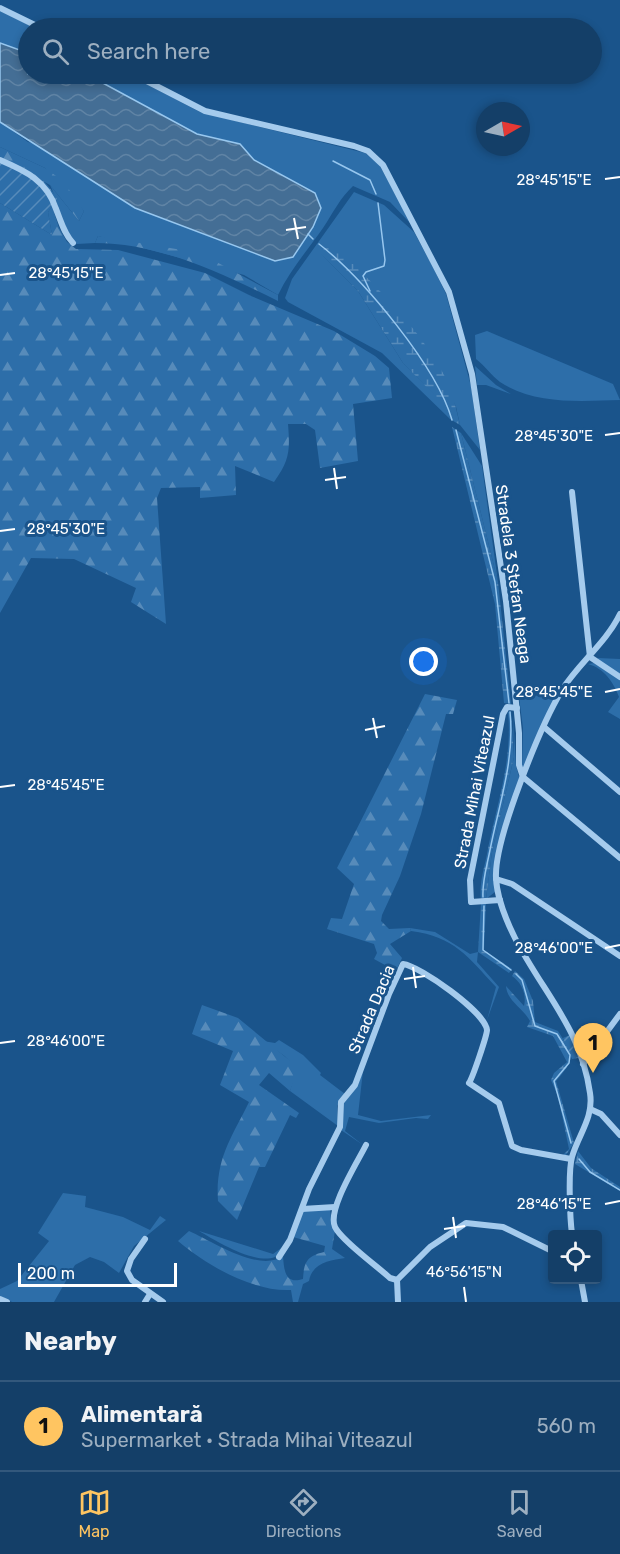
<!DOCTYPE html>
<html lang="en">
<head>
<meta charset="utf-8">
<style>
  body { margin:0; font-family:Rubik,sans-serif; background:#1d466e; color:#f1f3f6 }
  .controls { position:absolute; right:18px; bottom:18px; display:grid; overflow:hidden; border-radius:6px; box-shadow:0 3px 9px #0003 }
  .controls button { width:54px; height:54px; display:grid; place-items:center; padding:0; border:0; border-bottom:2px solid #33587c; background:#143f68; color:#f1f3f6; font:30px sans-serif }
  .compass { position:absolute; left:476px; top:102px; width:54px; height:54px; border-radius:50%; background:#143f68; box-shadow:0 3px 9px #0003; rotate:81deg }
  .scale { position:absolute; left:18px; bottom:15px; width:159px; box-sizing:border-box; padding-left:6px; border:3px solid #fff; border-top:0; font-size:16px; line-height:21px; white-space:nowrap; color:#fff; -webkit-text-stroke:4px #1a548b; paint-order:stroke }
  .you { position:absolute; left:424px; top:662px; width:21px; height:21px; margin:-15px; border:4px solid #fff; border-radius:50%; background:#1a73e8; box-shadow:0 0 0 9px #1a73e833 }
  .badge { display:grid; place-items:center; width:39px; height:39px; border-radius:50%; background:#ffc561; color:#111; font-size:20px; font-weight:700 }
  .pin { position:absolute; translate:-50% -50px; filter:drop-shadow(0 2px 3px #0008) }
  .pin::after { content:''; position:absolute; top:32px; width:21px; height:18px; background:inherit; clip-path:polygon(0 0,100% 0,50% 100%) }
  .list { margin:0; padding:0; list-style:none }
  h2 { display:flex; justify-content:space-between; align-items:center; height:78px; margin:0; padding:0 24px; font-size:26px }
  h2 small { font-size:20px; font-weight:400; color:#9dafc0 }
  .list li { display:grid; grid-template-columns:39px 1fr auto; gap:18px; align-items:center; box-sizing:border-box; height:90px; padding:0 24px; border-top:2px solid #33587c }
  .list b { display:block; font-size:22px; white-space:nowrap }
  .list p { margin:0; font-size:20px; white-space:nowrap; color:#9dafc0 }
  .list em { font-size:20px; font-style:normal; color:#9dafc0 }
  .icon { flex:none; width:33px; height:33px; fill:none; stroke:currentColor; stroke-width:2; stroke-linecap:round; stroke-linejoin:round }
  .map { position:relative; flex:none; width:620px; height:1302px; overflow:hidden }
  .search { position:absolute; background:#143f68; box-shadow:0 3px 9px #0003; left:18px; right:18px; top:18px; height:66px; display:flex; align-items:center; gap:15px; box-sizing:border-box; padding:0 21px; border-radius:33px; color:#9dafc0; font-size:22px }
  .sheet { height:168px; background:#143f68 }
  nav { display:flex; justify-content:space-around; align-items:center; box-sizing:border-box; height:84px; border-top:2px solid #33587c; background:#143f68; font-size:16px; color:#9dafc0 }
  nav a { display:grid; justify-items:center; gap:3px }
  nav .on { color:#ffc561 }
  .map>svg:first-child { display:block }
  .green { fill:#2d6ea9 }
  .forest { fill:url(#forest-firs) }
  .wetland { fill:url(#wetland-marsh) }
  .garden { fill:url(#garden-furrows) }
  .water { fill:url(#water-waves); stroke:#97c7ef; stroke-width:1.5 }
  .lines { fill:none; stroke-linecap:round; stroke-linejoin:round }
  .stream { stroke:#97c7ef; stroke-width:1.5 }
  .minor { stroke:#a5cbed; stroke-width:6 }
  .ticks { fill:none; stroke:#fff; stroke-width:2 }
  .labels { text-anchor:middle; stroke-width:6; stroke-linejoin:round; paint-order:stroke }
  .street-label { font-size:16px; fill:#fff; stroke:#1a548b }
  .ticks-label { font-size:15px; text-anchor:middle; fill:#fff; stroke:#1a548b; stroke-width:6; stroke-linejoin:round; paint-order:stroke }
</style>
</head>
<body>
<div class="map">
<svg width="620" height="1302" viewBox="0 0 620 1302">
  <defs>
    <pattern id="forest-firs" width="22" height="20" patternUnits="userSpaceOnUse" patternTransform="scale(1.5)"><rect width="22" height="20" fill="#2d6ea9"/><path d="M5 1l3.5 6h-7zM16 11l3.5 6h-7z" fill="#578bba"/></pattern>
    <pattern id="wetland-marsh" width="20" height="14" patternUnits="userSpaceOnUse" patternTransform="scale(1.5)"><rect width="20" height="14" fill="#2d6ea9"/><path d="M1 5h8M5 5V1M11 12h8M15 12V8" fill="none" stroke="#578bba"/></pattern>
    <pattern id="garden-furrows" width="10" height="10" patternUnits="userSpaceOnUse" patternTransform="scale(1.5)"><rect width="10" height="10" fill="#2d6ea9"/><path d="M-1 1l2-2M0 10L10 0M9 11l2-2" fill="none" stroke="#578bba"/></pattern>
    <pattern id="water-waves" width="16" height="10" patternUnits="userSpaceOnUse" patternTransform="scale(1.5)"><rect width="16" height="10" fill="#446e95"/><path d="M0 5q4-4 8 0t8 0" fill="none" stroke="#6084a5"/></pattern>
  </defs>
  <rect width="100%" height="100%" fill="#1a548b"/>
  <g class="green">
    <polygon points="0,11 35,28 28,28 28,53 0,43"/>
    <path d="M79,74H127L200,112L365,153L379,164L411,224L390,202L353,186C340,198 333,213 323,228C307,251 290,270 278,295L244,275L98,236L95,243L77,244C61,230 59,203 50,185L79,221L84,211L45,168L0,147V122L28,142L315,193L254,160L240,144L197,134L101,82Z"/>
    <polygon points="354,192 384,205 414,232 432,265 446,294 471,386 480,450 460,425 456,407 435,361 321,254 358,291 403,363 447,407 450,419 382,353 288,302 285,298 292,279"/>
    <path d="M487,331L613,384L620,400C580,401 535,405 500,382C491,375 485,366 476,359L475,335Z"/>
    <polygon points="475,366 496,385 511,394 486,385 477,385"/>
    <polygon points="461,433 482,466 498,582"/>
    <polygon points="598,658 620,659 620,674 597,660"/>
    <path d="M594,663L620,678V719L608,712L619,697C614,683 604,668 588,664Z"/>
    <polygon points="558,694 524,768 522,768 523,728 519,697"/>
    <polygon points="513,714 516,766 520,780 501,836 495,892 486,899 492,852 514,757"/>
    <path d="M410,928L435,932L470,954L478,952L477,962L499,987L487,1020L496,987C467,956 455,937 411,931Z"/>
    <path d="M279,1040L303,1055L321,1073L320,1075L345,1094L337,1106L338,1126L290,1091C301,1060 286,1058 263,1041L275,1043Z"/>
    <polygon points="363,1071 358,1115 381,1121 431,1115 428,1119 416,1118 379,1123 349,1117 345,1131 363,1145 341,1130 341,1106 358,1085"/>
    <polygon points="63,1193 86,1196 85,1207 123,1217 150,1230 160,1216 166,1220 134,1246 119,1273 104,1262 90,1257 75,1265 54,1302 12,1302 0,1296 0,1289 17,1281 49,1241 38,1233"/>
    <path d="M293,1229C290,1237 285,1253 275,1257C255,1265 216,1241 199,1231L273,1254L284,1246Z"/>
  </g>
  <g class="forest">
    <polygon points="0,147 45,168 63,181 84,211 79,221 50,185 0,158"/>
    <path d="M0,203L52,235L48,212L52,206L59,228L67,242L76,249L118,250L205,273L251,296L334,331L375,356L389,368L392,398L353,404L358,461L320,468L315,430L306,424H288C290,450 290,460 274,482L235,466L236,495L200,498V487L161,488L157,498L166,624L131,602L136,588L74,559L31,558L0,613Z"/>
    <path d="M98,236L176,249L209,258L278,295V301C221,273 160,243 95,243Z"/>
    <polygon points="425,694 457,700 453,714 446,714 421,814 400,876 382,915 381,921 389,929 410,928 411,931 390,944 402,958 396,971 374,959 377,953 374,944 327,929 331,918 342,919 354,884 337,868"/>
    <path d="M202,1005L238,1018L294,1064L296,1075L290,1091L269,1073L259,1085L299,1113L296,1118L290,1115L265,1167H259L237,1220L218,1201C215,1159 232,1137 249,1102L220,1085L233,1051L192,1034Z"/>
    <path d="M330,1209L332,1227L335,1231L332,1249L345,1258C330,1260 312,1263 309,1281L303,1284L298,1302H293L291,1290C253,1292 206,1265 178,1241L189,1231C212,1241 259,1273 283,1256C284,1270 285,1285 303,1279C304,1262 307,1256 324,1252L325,1246L293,1237L303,1210Z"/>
  </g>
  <g class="wetland">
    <path d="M329,240C369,280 416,323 443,373C452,389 456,408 460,425L450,419L446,407L403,363L358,291L321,254Z"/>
    <polygon points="452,427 461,433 498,582 511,704 504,703 495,604"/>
    <path d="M511,711L514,757L492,852L486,899L481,900C479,884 484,869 487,854C496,806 513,761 508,712Z"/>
    <polygon points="486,903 484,950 512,969 509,973 478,952 481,904"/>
    <path d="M515,971L524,979L533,1001L535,1022L558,1031C574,1056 576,1058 556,1081L574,1143L566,1155H563L569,1149L558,1096L551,1080L554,1073L567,1062L553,1036L527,1027L530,1021C523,1008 507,1001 506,986L524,1006C527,994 521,982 512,976Z"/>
    <polygon points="578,1151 591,1168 620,1187 620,1191 575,1164"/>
  </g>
  <g class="garden">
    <path d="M0,158C24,168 45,175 57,199L48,212L52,235L0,203Z"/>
    <polygon points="570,1035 578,1058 572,1059 563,1038"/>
  </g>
  <polygon class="water" points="0,43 28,53 28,74 79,74 101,82 197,134 240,144 254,160 315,193 321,208 313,227 293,257 275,261 135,208 0,122"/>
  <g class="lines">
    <g class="stream">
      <polyline points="333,161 370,180 376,194"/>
      <polyline points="308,234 313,239"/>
      <path d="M319,244C363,278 437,367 452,420"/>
      <polyline points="370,291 363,276 366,272 384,266 385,260 378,203"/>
      <polyline points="456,430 495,582 509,703"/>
      <path d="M483,897C482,881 487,866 490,850C499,804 515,760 510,712"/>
      <polyline points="484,906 483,950 511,970"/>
      <polyline points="516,974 522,980 535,1026 557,1034 570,1055 569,1063 554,1081 571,1143"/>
      <polyline points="579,1159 590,1172 620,1190"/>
    </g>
    <g class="minor">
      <polyline points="0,8 41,28"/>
      <polyline points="133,74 205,111 354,146 368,151 383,165 449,292 472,374 506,601 519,733 519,765 523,777"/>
      <path d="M0,160C26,171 47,181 56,209C61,221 64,234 73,243"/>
      <polyline points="572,492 590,657 620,677"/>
      <polyline points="544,727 620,792"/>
      <polyline points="523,777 620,858"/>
      <polyline points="496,879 512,884 620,956"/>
      <polyline points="500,900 471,902 470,880 503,714 507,707 517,708"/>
      <polyline points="583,1064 620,1014"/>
      <polyline points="590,1109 601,1114 620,1135"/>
      <path d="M366,1145C357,1163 327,1210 335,1227C341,1240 378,1267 390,1278L397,1280"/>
      <polyline points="302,1209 335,1207"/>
      <path d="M572,1234C570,1219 568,1171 572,1157C578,1135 594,1118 590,1093C581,1028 543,993 515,938C506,920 497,899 496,878C494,839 541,725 562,690C579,663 606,643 620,614"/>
      <polyline points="145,1239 131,1259 127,1271 132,1280 163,1302"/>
      <path d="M279,1257L290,1240L309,1189L340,1127L341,1102L355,1085L389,994L403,964C420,966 485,1012 487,1030C487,1035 473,1077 469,1083L499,1103L512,1146L521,1150L571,1159"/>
      <polyline points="397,1280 430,1247 466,1223 503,1227 552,1251"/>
      <polyline points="397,1280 398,1302"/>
      <polyline points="581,1280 585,1302"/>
      <polyline points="0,1299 7,1302"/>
      <polyline points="145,1302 150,1294"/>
    </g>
  </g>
  <path class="ticks" d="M605,179L620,177M294,218L298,239M286,230L306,227M0,275L15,273M605,435L620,433M334,468L337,489M325,480L346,477M0,531L15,529M605,692L620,689M373,718L377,738M365,730L385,726M0,787L15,785M605,948L620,945M413,967L416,988M404,979L425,976M0,1043L15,1041M605,1204L620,1201M453,1217L456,1238M444,1229L465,1226M464,1287L466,1302"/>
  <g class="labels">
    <g class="street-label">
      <text transform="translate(514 574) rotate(82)" y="6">Stradela 3 Ștefan Neaga</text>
      <text transform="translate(474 792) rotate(-79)" y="6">Strada Mihai Viteazul</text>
      <text transform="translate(371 1009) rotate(-67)" y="6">Strada Dacia</text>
    </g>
  </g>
  <g class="ticks-label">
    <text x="554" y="185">28°45'15"E</text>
    <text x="66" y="278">28°45'15"E</text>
    <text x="554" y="441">28°45'30"E</text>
    <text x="66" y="534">28°45'30"E</text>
    <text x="554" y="697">28°45'45"E</text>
    <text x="66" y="790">28°45'45"E</text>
    <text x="554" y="953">28°46'00"E</text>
    <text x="66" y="1046">28°46'00"E</text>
    <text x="554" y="1209">28°46'15"E</text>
    <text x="464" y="1277">46°56'15"N</text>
  </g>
</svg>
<div class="controls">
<button><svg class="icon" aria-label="locate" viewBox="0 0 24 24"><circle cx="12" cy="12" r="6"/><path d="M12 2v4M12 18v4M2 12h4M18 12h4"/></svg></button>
</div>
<svg class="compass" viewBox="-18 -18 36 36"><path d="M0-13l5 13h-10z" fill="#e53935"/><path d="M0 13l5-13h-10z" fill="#9dafc0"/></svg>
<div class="scale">200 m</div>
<div class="you"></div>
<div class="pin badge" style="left:593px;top:1073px">1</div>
<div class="search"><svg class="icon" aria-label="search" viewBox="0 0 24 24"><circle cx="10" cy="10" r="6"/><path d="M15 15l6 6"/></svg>Search here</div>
</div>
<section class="sheet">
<h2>Nearby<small></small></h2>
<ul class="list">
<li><span class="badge">1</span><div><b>Alimentară</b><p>Supermarket · Strada Mihai Viteazul</p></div><em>560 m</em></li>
</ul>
</section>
<nav>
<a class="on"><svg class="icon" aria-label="map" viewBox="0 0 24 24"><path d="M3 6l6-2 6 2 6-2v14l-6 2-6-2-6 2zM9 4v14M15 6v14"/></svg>Map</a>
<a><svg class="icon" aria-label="directions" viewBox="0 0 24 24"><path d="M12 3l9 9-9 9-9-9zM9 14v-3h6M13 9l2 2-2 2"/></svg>Directions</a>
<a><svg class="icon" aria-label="saved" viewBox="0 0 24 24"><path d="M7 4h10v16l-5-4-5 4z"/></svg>Saved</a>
</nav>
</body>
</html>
